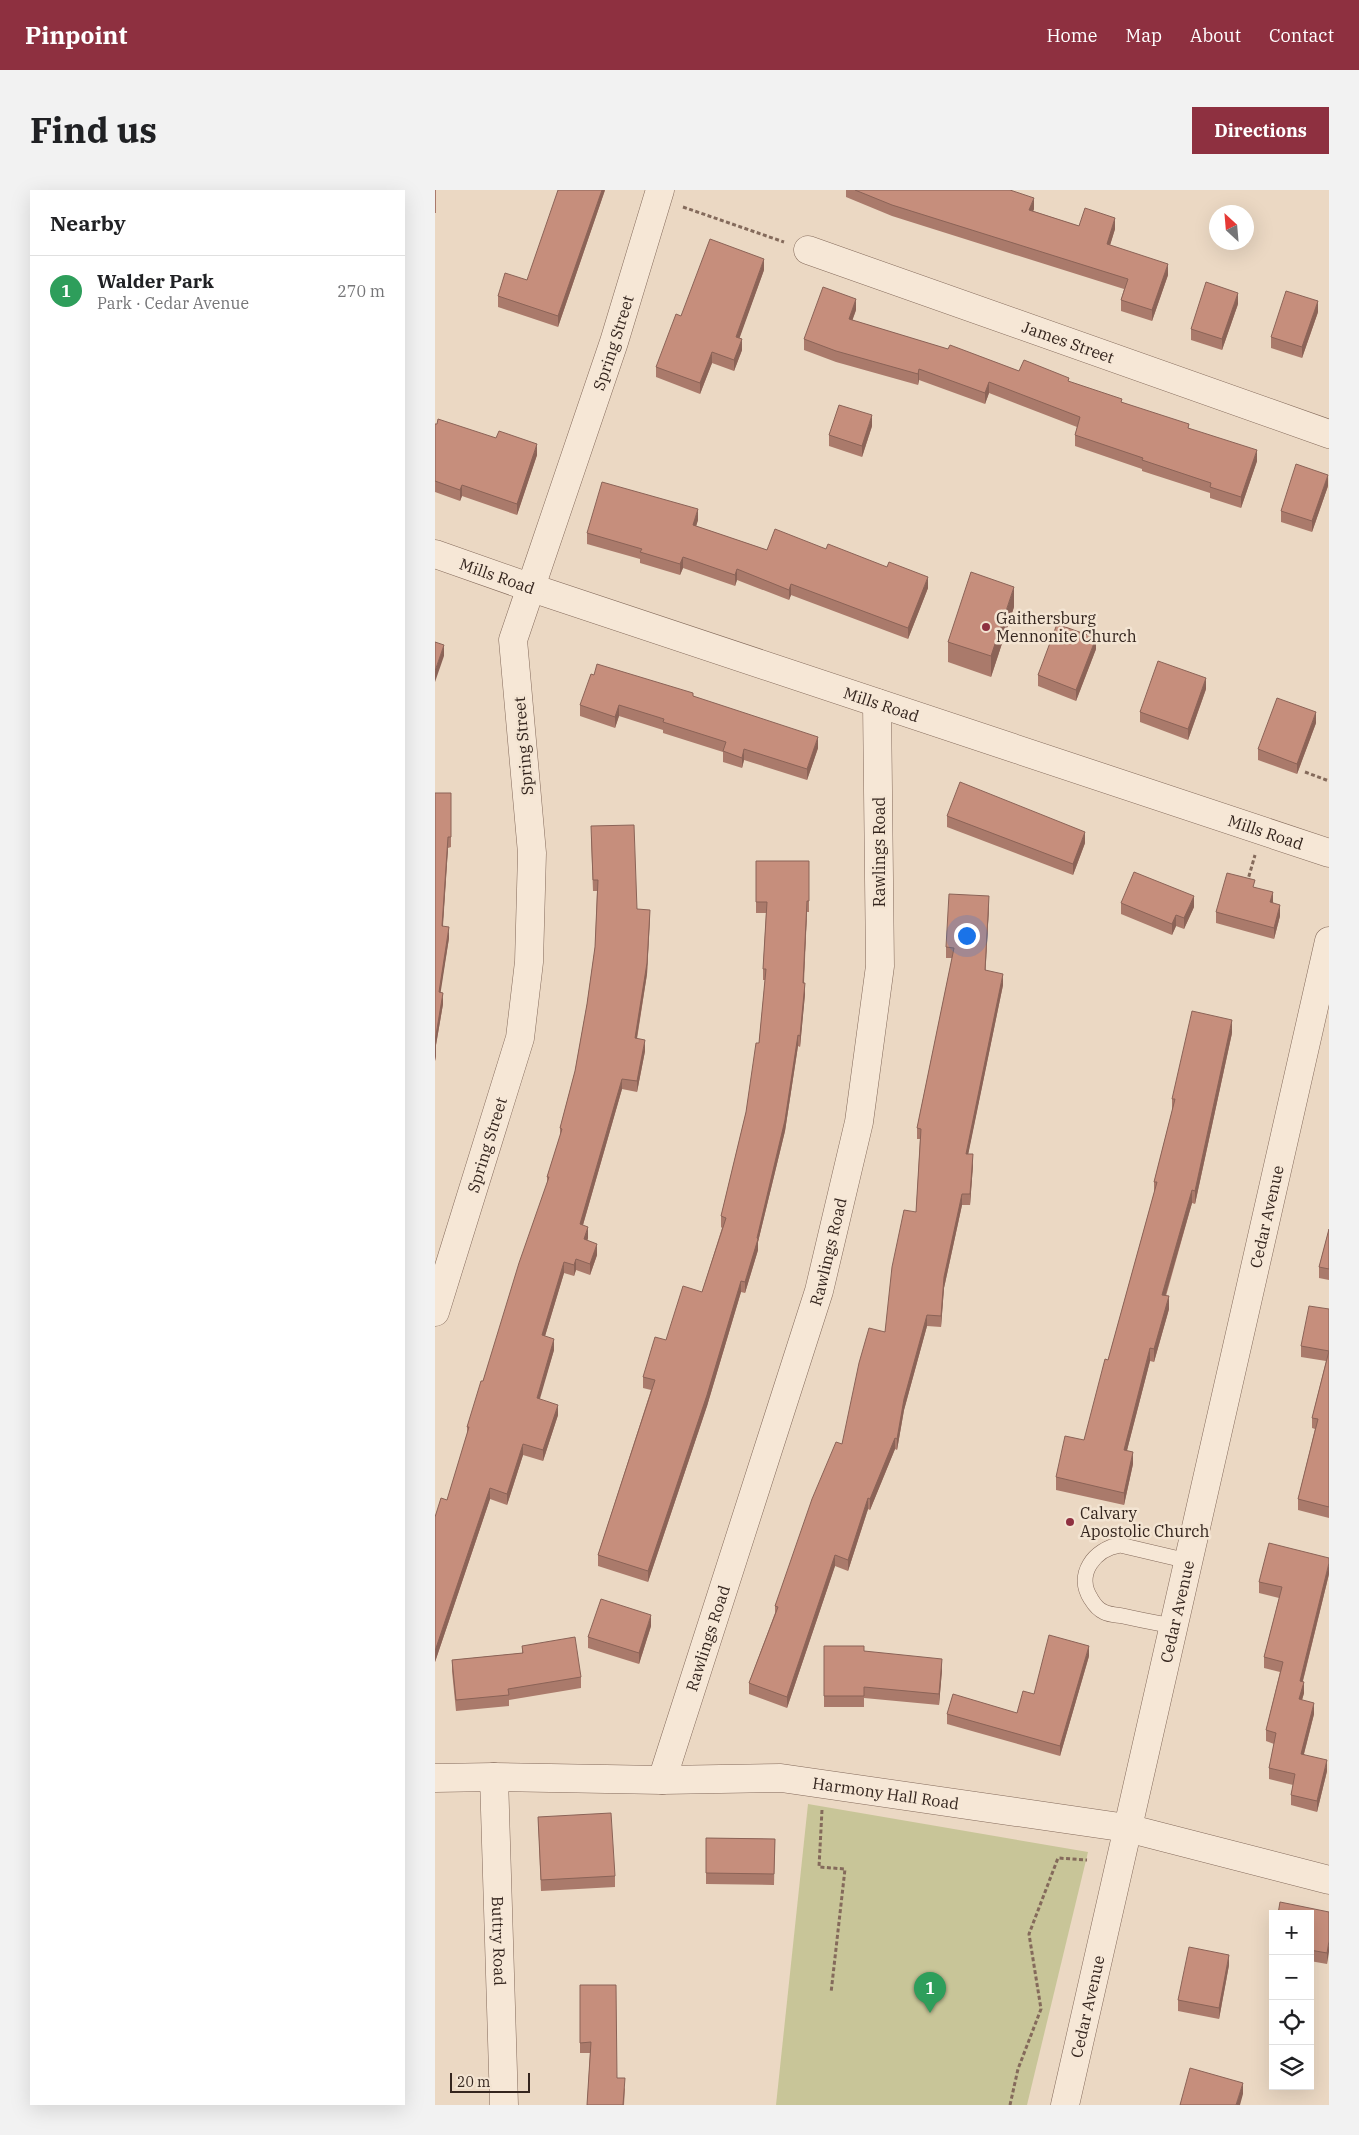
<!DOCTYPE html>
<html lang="en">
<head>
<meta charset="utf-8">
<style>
  body { margin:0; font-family:"IBM Plex Serif",serif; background:#f2f2f2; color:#202124 }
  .controls { position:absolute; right:15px; bottom:15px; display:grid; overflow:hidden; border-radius:0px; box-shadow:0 5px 20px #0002 }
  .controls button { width:45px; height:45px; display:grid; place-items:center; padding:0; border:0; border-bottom:1px solid #e0e0e0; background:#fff; color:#202124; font:25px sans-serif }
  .compass { position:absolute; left:774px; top:15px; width:45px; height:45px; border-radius:50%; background:#fff; box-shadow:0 5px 20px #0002; rotate:334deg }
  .scale { position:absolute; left:15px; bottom:12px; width:80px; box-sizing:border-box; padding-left:5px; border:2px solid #34251e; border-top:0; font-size:14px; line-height:18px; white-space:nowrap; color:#34251e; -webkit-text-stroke:4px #f3e4d2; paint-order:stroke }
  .you { position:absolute; left:531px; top:745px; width:18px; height:18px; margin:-12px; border:4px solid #fff; border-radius:50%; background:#1a73e8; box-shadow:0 0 0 8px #1a73e833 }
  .badge { display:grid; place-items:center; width:32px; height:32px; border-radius:50%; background:#8e3040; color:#fff; font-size:16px; font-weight:700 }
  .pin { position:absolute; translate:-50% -41px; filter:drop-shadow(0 1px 2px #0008) }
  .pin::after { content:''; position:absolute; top:26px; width:18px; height:15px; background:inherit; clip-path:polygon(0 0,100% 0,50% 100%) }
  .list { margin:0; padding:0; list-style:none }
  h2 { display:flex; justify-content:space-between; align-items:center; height:65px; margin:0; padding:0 20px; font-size:21px }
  h2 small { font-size:16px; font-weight:400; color:#757577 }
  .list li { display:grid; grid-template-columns:32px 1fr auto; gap:15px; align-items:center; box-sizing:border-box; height:70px; padding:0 20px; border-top:1px solid #e0e0e0 }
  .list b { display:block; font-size:19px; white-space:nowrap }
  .list p { margin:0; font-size:16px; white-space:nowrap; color:#757577 }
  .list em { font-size:16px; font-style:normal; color:#757577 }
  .icon { flex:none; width:28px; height:28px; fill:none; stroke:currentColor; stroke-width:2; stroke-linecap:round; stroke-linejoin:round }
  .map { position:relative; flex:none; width:894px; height:1915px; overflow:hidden; border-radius:0px }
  header { display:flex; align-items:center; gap:30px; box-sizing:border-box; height:70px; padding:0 25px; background:#8e3040; color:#fff }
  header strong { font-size:24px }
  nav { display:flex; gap:28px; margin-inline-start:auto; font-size:18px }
  .intro { display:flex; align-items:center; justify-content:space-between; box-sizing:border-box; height:120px; padding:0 30px }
  h1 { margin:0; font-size:35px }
  .button { padding:12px 22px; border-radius:0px; background:#8e3040; color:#fff; font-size:18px; font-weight:700 }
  main { display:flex; gap:30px; padding:0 30px }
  aside { flex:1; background:#fff; border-radius:0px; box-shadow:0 5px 20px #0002 }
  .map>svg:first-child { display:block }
  .green { fill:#c8c598 }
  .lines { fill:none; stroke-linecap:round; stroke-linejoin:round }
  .lane-casing { stroke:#846a5b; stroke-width:16 }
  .street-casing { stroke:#846a5b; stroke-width:29 }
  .path { stroke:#846a5b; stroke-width:3; stroke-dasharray:4 2.5; stroke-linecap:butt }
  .lane { stroke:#f6e7d6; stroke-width:15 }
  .street { stroke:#f6e7d6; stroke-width:28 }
  .wall { fill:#aa7a6b }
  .shaded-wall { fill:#8b6357 }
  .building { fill:#c68e7c; stroke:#8b6357 }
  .poi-dot { fill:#8e3040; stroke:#f3e4d2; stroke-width:2 }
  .labels { text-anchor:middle; stroke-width:5; stroke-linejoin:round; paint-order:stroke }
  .street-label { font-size:16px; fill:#34251e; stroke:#f3e4d2 }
  .poi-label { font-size:16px; fill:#34251e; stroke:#f3e4d2; text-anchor:start }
</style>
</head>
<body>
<header>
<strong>Pinpoint</strong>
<nav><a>Home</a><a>Map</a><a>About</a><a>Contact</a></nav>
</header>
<div class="intro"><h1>Find us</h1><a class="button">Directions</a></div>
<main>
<aside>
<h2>Nearby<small></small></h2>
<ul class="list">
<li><span class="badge" style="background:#2e9e5b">1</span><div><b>Walder Park</b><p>Park · Cedar Avenue</p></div><em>270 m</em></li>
</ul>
</aside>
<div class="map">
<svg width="894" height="1915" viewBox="0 0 894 1915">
  <rect width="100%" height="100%" fill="#ebd8c3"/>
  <polygon class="green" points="373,1614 653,1662 592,1915 341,1915"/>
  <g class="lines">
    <defs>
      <path id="lane" d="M738,1436C722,1433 705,1430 688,1426C683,1425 675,1425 669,1422C664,1420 659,1414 656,1409C640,1385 659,1359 685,1355L753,1371"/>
      <g id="street">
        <path id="s1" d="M373,60L894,244"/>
        <path id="s2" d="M0,364L97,398L894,663"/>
        <path id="s3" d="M0,1122L85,848L94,772L97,663L78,450L179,152L225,0"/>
        <path id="s4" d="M59,1587L69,1915"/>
        <path id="s5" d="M0,1588L59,1587L227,1590L346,1588L692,1638L894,1690"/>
        <path id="s6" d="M227,1590L384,1101L424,932L445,776L442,513"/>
        <path id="s7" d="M630,1915L894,751"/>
      </g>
    </defs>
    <use href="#lane" class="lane-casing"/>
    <use href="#street" class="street-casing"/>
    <g class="path">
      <polyline points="248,17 349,52"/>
      <polyline points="870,582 894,591"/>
      <polyline points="812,693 820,665"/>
      <polyline points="387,1620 384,1677 410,1679 396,1803"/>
      <polyline points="575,1915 583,1879 606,1819 594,1744 623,1668 652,1670"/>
    </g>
    <use href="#lane" class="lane"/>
    <use href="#street" class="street"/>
  </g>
  <g class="wall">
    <rect x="0" y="0" width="1" height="23"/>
    <polygon points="170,0 123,137 63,117 63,106 92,90"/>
    <polygon points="411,0 575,0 599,19 598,21 644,36 680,39 675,55 733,85 717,131 686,121 686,110 689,99 457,26 411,7"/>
    <polygon points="329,80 304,148 307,160 299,181 277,173 265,204 221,187 221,177 246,126"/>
    <polygon points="803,114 787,160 756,150 756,139"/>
    <polygon points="421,120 417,130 584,181 634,192 754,238 822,271 806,318 775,308 775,303 707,281 707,279 640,256 640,245 642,237 554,203 550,214 484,190 483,195 401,172 369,160 369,149"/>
    <polygon points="883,122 867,168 836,158 836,147"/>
    <polygon points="0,234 102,265 82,325 27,306 25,311 0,302"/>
    <polygon points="437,236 427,267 394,256 394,245"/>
    <polygon points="893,296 877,342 846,332 846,321"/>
    <polygon points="263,330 261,336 332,360 493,398 473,449 356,405 354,410 302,390 300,396 248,378 245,385 205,373 205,369 152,354 152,343"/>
    <polygon points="579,417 556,487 513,472 513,452"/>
    <polygon points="661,459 641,511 603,496 603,485"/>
    <polygon points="771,499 753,550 705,532 705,522"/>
    <polygon points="258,506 383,558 372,590 309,570 307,578 288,572 288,562 228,543 228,540 184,526 180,538 145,526 145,515"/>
    <polygon points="881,533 862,584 823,570 823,559"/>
    <polygon points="0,603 16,603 16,657 13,658 8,736 14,748 5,802 8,814 1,855 1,866 0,871"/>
    <polygon points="512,626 650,653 638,685 512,637"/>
    <polygon points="156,647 202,719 215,730 212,784 202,849 210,861 202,902 187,899 148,1035 153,1048 152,1051 162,1065 155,1085 141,1080 139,1086 129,1083 110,1146 119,1160 104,1209 123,1225 108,1271 88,1265 72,1315 55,1309 0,1472 0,1327 12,1310 32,1245 32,1237 48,1191 112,993 112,987 125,946 125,938 140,881 152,814 160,757 162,701 158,701"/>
    <polygon points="321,671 374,671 374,722 372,722 369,793 370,804 365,857 363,856 350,941 323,1052 323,1060 310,1103 306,1102 272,1216 213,1392 163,1376 163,1365 216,1200 208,1198 208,1187 231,1150 267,1102 287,1038 286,1037 286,1026 311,922 324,853 330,790 328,790 328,779 331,723 321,723"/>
    <polygon points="820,697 838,712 845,726 839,749 781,733 781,722"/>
    <polygon points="686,713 759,717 749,739 741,736 737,745 686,724"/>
    <polygon points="554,717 550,781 568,795 533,964 538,975 535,1015 527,1015 509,1098 506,1137 492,1136 469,1220 462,1260 460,1259 435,1320 433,1319 413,1381 400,1376 352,1518 314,1504 314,1493 340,1423 340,1416 407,1254 450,1142 481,1022 485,949 482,949 482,938 517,768 511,768 511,757"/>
    <polygon points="797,843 760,1014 757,1013 731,1106 734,1119 719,1172 715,1171 692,1260 698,1274 689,1315 621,1300 621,1287 649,1250 673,1170 719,1003 719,992 737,921 737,909"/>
    <polygon points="894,1039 894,1090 884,1088 884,1077"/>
    <polygon points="894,1119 894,1328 863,1320 863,1309 880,1239 877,1238 877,1228 891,1171 866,1167 866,1156"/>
    <polygon points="894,1384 868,1491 869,1503 867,1510 879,1524 869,1564 892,1581 882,1622 856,1615 856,1605 858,1595 834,1589 834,1578 839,1554 831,1551 831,1540 845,1482 829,1478 829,1467 844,1408 824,1403 824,1392"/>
    <polygon points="216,1436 204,1474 153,1458 153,1447"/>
    <polygon points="87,1456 146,1487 146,1498 74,1510 74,1516 21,1521 17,1481 17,1470 87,1463"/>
    <polygon points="389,1456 429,1461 507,1480 504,1515 429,1508 429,1517 389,1517"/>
    <polygon points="654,1466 625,1566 512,1534 512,1524 582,1523 599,1504"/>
    <polygon points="103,1627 180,1686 180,1697 106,1701"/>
    <polygon points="271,1648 340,1649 339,1695 271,1694"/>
    <polygon points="894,1722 892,1774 875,1771 875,1724"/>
    <polygon points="794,1775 784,1829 743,1821 743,1810"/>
    <polygon points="145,1795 182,1888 190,1899 189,1915 152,1915 155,1863 145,1863"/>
  </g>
  <g class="shaded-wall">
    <polygon points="167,0 170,0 123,137 123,126"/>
    <polygon points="599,8 599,19 594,31 594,20"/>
    <polygon points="680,28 680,39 672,65 672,54"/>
    <polygon points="329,69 329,80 301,158 301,147"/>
    <polygon points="733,74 733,85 717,131 717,120"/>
    <polygon points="803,103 803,114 787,160 787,149"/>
    <polygon points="421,109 421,120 414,140 414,129"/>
    <polygon points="883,111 883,122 867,168 867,157"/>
    <polygon points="307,149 307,160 299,181 299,170"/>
    <polygon points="277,162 277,173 265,204 265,193"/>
    <polygon points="484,179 484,190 483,195 483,184"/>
    <polygon points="554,192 554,203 550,214 550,203"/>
    <polygon points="437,225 437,236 427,267 427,256"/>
    <polygon points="102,254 102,265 82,325 82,314"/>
    <polygon points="822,260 822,271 806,318 806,307"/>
    <polygon points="893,285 893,296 877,342 877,331"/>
    <polygon points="27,295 27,306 25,311 25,300"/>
    <polygon points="263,319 263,330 258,346 258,335"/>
    <polygon points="248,367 248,378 245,385 245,374"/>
    <polygon points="302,379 302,390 300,396 300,385"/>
    <polygon points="493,387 493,398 473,449 473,438"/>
    <polygon points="356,394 356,405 354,410 354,400"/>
    <polygon points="579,397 579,417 556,487 556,466"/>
    <polygon points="661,448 661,459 641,511 641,500"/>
    <polygon points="9,455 9,466 0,492 0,481"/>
    <polygon points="771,488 771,499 753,550 753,539"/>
    <polygon points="184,515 184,526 180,538 180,527"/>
    <polygon points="881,522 881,533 862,584 862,574"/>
    <polygon points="383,547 383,558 372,590 372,579"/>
    <polygon points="309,559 309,570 307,578 307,568"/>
    <polygon points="650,642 650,653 638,685 638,674"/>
    <polygon points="13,647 13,658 7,747 7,736"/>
    <polygon points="838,702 838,713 835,712"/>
    <polygon points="554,706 554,717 550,791 550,780"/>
    <polygon points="759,706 759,717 749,739 749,728"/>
    <polygon points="372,711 372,722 368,803 368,793"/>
    <polygon points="845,715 845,726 839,749 839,738"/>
    <polygon points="215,720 212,784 200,859 200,848"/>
    <polygon points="741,725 741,736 737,745 737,734"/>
    <polygon points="14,737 14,748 4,813 4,802"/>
    <polygon points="568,784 568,795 531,975 531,964"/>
    <polygon points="370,793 370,804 365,857 365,846"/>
    <polygon points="8,803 8,814 1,855 1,866 0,871 0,851"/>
    <polygon points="797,830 797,843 760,1014 760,1001"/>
    <polygon points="363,845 363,856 350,941 323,1052 323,1060 310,1103 310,1092 322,1048"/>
    <polygon points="210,850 210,861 202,902 202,891"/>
    <polygon points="187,889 187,899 145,1045 145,1034"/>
    <polygon points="538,964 538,975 535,1015 535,1004"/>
    <polygon points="757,1000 757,1013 727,1117 727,1105"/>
    <polygon points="527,1004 527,1015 509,1098 506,1137 506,1126 509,1087"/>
    <polygon points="153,1037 153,1048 149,1060 149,1049"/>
    <polygon points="162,1054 162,1065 155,1085 155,1074"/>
    <polygon points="141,1069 141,1080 139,1086 139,1075"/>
    <polygon points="129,1072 129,1083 107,1156 107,1145"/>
    <polygon points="306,1091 306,1102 272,1216 213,1392 213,1381"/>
    <polygon points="734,1106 734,1119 719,1172 719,1159"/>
    <polygon points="492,1125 492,1136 469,1220 462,1260 462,1249 469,1209"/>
    <polygon points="119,1149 119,1160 102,1219 102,1208"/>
    <polygon points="715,1158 715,1171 689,1272 689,1260"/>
    <polygon points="123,1215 123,1225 108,1271 108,1260"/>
    <polygon points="460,1248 460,1259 435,1320 435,1309"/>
    <polygon points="88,1254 88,1265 72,1315 72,1304"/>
    <polygon points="698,1262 698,1274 689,1315 689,1303"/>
    <polygon points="55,1298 55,1309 0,1472 0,1461"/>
    <polygon points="433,1308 433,1319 413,1381 413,1370"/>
    <polygon points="400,1365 400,1376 352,1518 352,1507"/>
    <polygon points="894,1373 894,1384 865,1502 865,1491"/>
    <polygon points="216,1425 216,1436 204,1474 204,1463"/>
    <polygon points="654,1456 654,1466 625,1566 625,1556"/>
    <polygon points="507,1469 507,1480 504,1515 504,1504"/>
    <polygon points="869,1492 869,1503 864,1520 864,1509"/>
    <polygon points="879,1513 879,1524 866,1575 866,1564"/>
    <polygon points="892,1570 892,1581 882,1622 882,1611"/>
    <polygon points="894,1751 894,1762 892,1774 892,1763"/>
    <polygon points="794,1765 794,1775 784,1829 784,1818"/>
    <polygon points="808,1893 808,1904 805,1915 801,1915"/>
  </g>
  <g class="building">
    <polygon points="123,0 167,0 123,126 63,106 70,83 92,90"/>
    <polygon points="420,0 575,0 599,8 594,20 644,36 650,18 680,28 672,54 733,74 717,120 686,110 693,89 457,15"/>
    <polygon points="275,49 329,69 301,147 307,149 299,170 277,162 265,193 221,177 241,124 246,126"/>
    <polygon points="771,92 803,103 787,149 756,139"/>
    <polygon points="388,97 421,109 414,129 513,159 515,155 584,181 589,170 634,188 633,191 687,209 686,212 754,234 753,238 822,260 806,307 775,297 776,293 707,270 708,268 640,245 645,227 554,192 550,203 484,179 483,184 401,161 369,149"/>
    <polygon points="851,101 883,111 867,157 836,147"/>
    <polygon points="404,215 437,225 427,256 394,245"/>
    <polygon points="3,229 61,248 64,241 102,254 82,314 27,295 25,300 0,291 0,234 2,234"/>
    <polygon points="861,274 893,285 877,331 846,321"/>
    <polygon points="167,292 263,319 258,335 332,360 340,339 391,359 393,354 452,377 454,372 493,387 473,438 356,394 354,400 302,379 300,385 248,367 245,374 205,362 207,359 152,343"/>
    <polygon points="536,382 579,397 556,466 513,452"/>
    <polygon points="622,434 661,448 641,500 603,485"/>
    <polygon points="0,452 9,455 0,481"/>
    <polygon points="723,471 771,488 753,539 705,522"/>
    <polygon points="162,474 258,503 258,506 383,547 372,579 309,559 307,568 288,561 291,552 228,532 229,529 184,515 180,527 145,515 156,484 159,485"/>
    <polygon points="842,508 881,522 862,574 823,559"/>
    <polygon points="525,592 650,642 638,674 512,626"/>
    <polygon points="0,603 16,603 16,647 13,647 7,736 14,737 4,802 8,803 0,851"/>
    <polygon points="199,635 202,719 215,720 212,773 200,848 210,850 202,891 187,889 145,1034 153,1037 149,1049 162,1054 155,1074 141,1069 139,1075 129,1072 107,1145 119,1149 102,1208 123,1215 108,1260 88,1254 72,1304 55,1298 0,1461 0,1327 6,1308 12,1310 34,1237 32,1237 46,1191 48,1191 84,1073 114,987 112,987 127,939 125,938 140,881 152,814 160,757 163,690 158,690 156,636"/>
    <polygon points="321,671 374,671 374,711 372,711 368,793 370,793 365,846 363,845 350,930 322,1048 323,1049 310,1092 306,1091 272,1205 213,1381 163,1365 220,1190 208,1187 220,1147 231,1150 248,1096 267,1102 291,1028 286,1026 311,922 321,853 324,853 331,779 328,779 332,712 321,712"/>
    <polygon points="699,682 759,706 749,728 741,725 737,734 686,713"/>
    <polygon points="792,683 820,690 818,697 838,702 835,712 845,715 839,738 781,722"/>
    <polygon points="514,704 554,706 550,780 568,784 531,964 538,964 535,1004 527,1004 509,1087 506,1126 492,1125 469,1209 462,1249 460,1248 435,1309 433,1308 413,1370 400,1365 352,1507 314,1493 343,1417 340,1416 377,1309 401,1252 407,1254 424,1173 434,1138 450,1142 457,1077 469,1020 481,1022 486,939 482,938 519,758 511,757"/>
    <polygon points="757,821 797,830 760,1001 757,1000 727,1105 734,1106 719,1159 715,1158 689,1260 698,1262 689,1303 621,1287 630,1246 649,1250 670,1169 673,1170 722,992 719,992 740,909 737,909"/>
    <polygon points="894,1039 894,1079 884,1077"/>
    <polygon points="874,1116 894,1119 894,1317 863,1309 883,1229 877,1228 894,1161 866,1156"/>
    <polygon points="834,1353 894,1368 894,1373 865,1491 869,1492 864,1509 879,1513 866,1564 892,1570 882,1611 856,1605 860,1584 834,1578 841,1543 831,1540 848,1472 829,1467 847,1397 824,1392"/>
    <polygon points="166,1409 216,1425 204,1463 153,1447"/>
    <polygon points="614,1445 654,1456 625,1556 512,1524 518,1504 582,1523 588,1501 599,1504"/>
    <polygon points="140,1447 146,1487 73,1499 74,1505 21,1510 17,1470 88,1463 87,1456"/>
    <polygon points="389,1456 429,1456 429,1461 507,1469 504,1504 429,1497 429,1506 389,1506"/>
    <polygon points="176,1623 180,1686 106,1690 103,1627"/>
    <polygon points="271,1648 340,1649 339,1684 271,1683"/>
    <polygon points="845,1712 894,1722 894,1751 892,1763 875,1760 875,1724 843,1724"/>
    <polygon points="754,1757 794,1765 784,1818 743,1810"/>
    <polygon points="145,1795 181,1795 182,1888 190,1888 188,1915 152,1915 156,1852 145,1853"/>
    <polygon points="755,1878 808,1893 801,1915 745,1915"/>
  </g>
  <g class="poi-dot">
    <circle cx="551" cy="437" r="5"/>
    <circle cx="635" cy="1332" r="5"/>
  </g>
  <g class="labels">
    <g class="street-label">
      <text dy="6" stroke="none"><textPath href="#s3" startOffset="1000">Spring Street</textPath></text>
      <text dy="6" stroke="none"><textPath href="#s1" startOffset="276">James Street</textPath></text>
      <text dy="6" stroke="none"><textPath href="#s2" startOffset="66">Mills Road</textPath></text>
      <text dy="6" stroke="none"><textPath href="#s2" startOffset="471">Mills Road</textPath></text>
      <text transform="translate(88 556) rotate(-95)" y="6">Spring Street</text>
      <text dy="6" stroke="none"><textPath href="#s2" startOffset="876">Mills Road</textPath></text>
      <text transform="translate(444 662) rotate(-90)" y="6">Rawlings Road</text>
      <text dy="6" stroke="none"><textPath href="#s3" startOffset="175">Spring Street</textPath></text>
      <text dy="6" stroke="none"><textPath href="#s7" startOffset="911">Cedar Avenue</textPath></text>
      <text dy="6" stroke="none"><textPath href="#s6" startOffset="554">Rawlings Road</textPath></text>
      <text dy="6" stroke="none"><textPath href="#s7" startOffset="506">Cedar Avenue</textPath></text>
      <text dy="6" stroke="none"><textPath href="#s6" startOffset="149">Rawlings Road</textPath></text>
      <text dy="6" stroke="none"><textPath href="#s5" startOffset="452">Harmony Hall Road</textPath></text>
      <text dy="6" stroke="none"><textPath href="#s4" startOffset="164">Buttry Road</textPath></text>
      <text dy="6" stroke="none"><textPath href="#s7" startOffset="101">Cedar Avenue</textPath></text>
    </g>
    <g class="poi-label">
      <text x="561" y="434">Gaithersburg<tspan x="561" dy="18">Mennonite Church</tspan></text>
      <text x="645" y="1329">Calvary<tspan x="645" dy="18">Apostolic Church</tspan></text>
    </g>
  </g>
</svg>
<div class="controls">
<button>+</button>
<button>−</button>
<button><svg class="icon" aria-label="locate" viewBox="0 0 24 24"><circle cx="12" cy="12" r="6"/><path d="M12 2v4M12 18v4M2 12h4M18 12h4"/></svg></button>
<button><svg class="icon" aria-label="layers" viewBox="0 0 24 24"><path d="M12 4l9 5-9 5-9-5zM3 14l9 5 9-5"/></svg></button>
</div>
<svg class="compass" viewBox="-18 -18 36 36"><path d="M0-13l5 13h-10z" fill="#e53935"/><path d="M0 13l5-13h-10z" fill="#757577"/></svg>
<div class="scale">20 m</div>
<div class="you"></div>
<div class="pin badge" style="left:495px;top:1823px;background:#2e9e5b">1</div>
</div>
</main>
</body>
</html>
